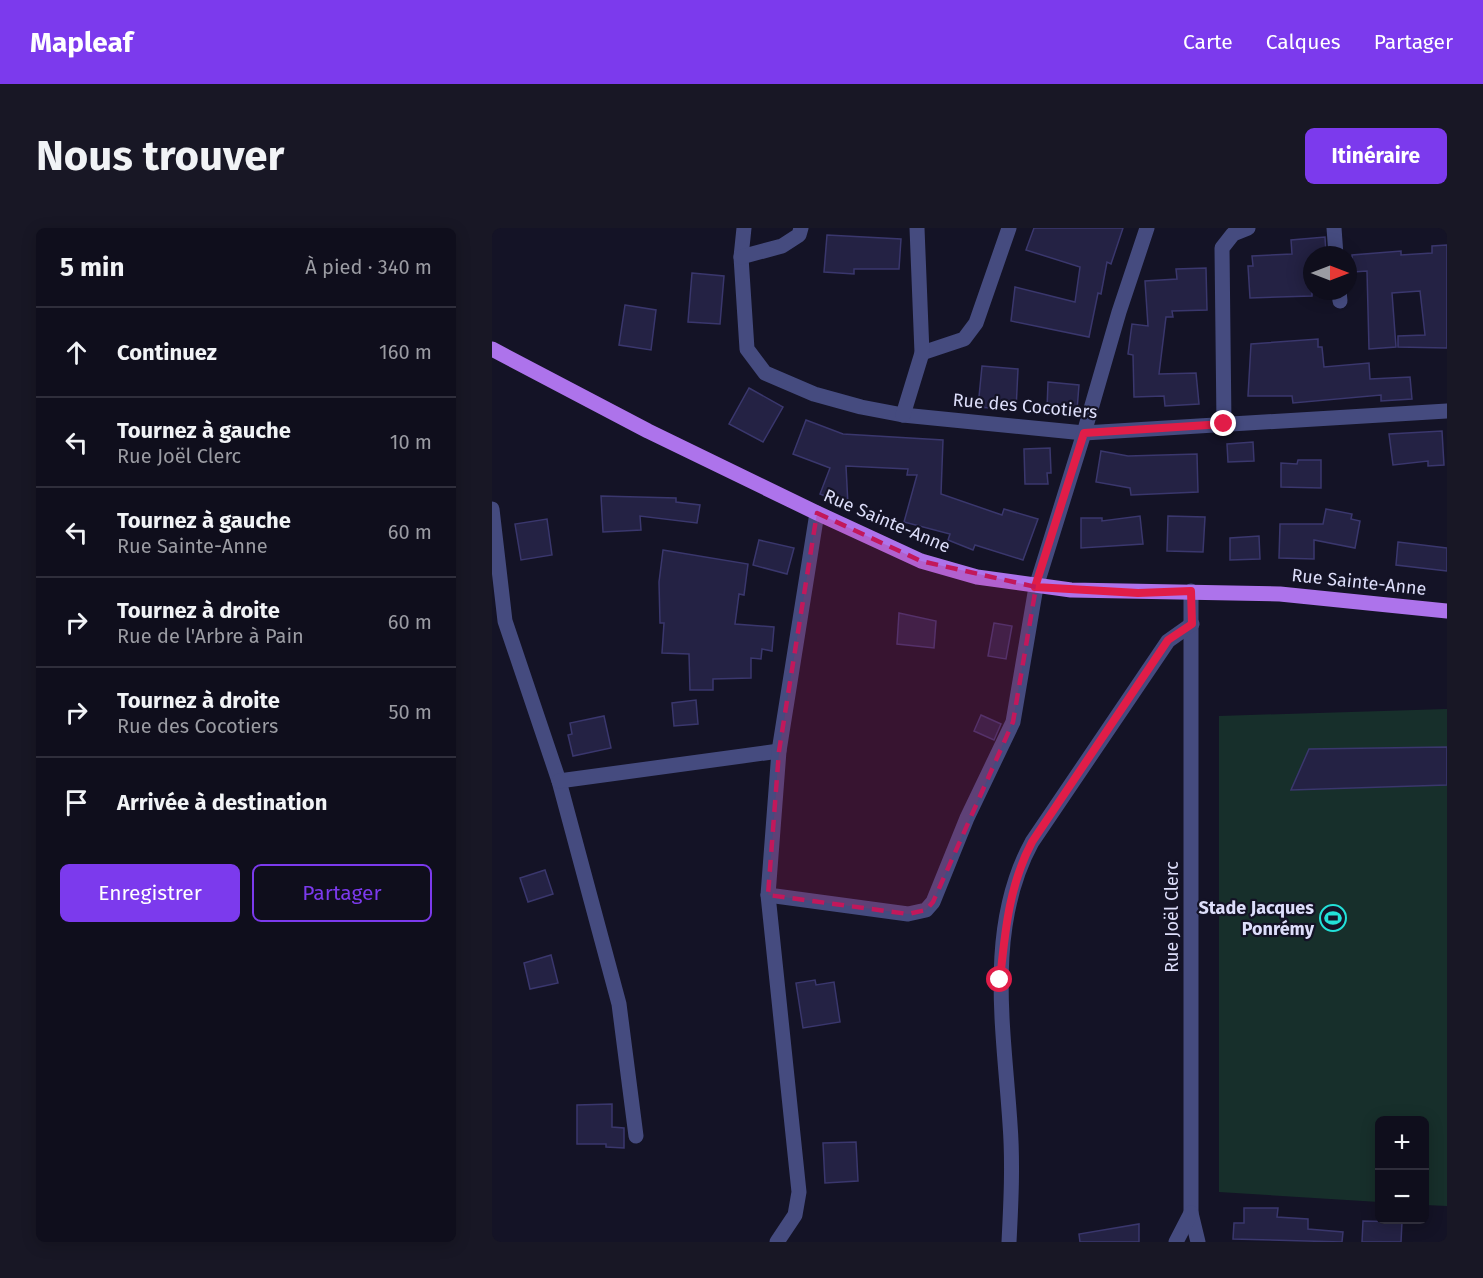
<!DOCTYPE html>
<html lang="fr">
<head>
<meta charset="utf-8">
<style>
  body { margin:0; font-family:"Fira Sans",sans-serif; background:#181725; color:#f1f3f6 }
  .controls { position:absolute; right:18px; bottom:18px; display:grid; overflow:hidden; border-radius:9px; box-shadow:0 3px 15px #0003 }
  .controls button { width:54px; height:54px; display:grid; place-items:center; padding:0; border:0; border-bottom:2px solid #2f2e3b; background:#0f0e1c; color:#f1f3f6; font:30px sans-serif }
  .compass { position:absolute; left:811px; top:18px; width:54px; height:54px; border-radius:50%; background:#0f0e1c; box-shadow:0 3px 15px #0003; rotate:90deg }
  .stop { position:absolute; width:18px; height:18px; margin:-14px; border:4px solid #e11d48; border-radius:50%; background:#fff }
  .stop.end { background:#e11d48; border-color:#fff; box-shadow:0 2px 6px #0008 }
  .list { margin:0; padding:0; list-style:none }
  h2 { display:flex; justify-content:space-between; align-items:center; height:78px; margin:0; padding:0 24px; font-size:26px }
  h2 small { font-size:20px; font-weight:400; color:#9b9ca3 }
  .list li { display:grid; grid-template-columns:39px 1fr auto; gap:18px; align-items:center; box-sizing:border-box; height:90px; padding:0 24px; border-top:2px solid #2f2e3b }
  .list b { display:block; font-size:22px; white-space:nowrap }
  .list p { margin:0; font-size:20px; white-space:nowrap; color:#9b9ca3 }
  .list em { font-size:20px; font-style:normal; color:#9b9ca3 }
  .actions { display:flex; gap:12px; padding:18px 24px }
  .actions a { flex:1; padding:14px 0; border:2px solid #7c3aed; border-radius:9px; text-align:center; font-size:21px; color:#7c3aed }
  .actions .main { background:#7c3aed; color:#fff }
  .icon { flex:none; width:33px; height:33px; fill:none; stroke:currentColor; stroke-width:2; stroke-linecap:round; stroke-linejoin:round }
  .map { position:relative; flex:none; width:955px; height:1014px; overflow:hidden; border-radius:9px }
  header { display:flex; align-items:center; gap:36px; box-sizing:border-box; height:84px; padding:0 30px; background:#7c3aed; color:#fff }
  header strong { font-size:28px }
  nav { display:flex; gap:33px; margin-inline-start:auto; font-size:21px }
  .intro { display:flex; align-items:center; justify-content:space-between; box-sizing:border-box; height:144px; padding:0 36px }
  h1 { margin:0; font-size:42px }
  .button { padding:15px 27px; border-radius:9px; background:#7c3aed; color:#fff; font-size:21px; font-weight:700 }
  main { display:flex; gap:36px; padding:0 36px }
  aside { flex:1; background:#0f0e1c; border-radius:9px; box-shadow:0 3px 15px #0003 }
  .map>svg:first-child { display:block }
  .green { fill:#172f2b }
  .building { fill:#242244; stroke:#3a376d; stroke-width:1.5 }
  .lines { fill:none; stroke-linecap:round; stroke-linejoin:round }
  .minor { stroke:#454b7f; stroke-width:15 }
  .major { stroke:#ad73eb; stroke-width:15 }
  .route { stroke:#e11d48; stroke-width:8 }
  .marked { fill:#c2185b; fill-opacity:0.2; stroke:#c2185b; stroke-width:4.5; stroke-dasharray:12 8; stroke-linejoin:round }
  .labels { text-anchor:middle; stroke-width:4.5; stroke-linejoin:round; paint-order:stroke }
  .street-label { font-size:18px; fill:#dddefa; stroke:#141326 }
  .poi-label { font-size:18px; font-weight:bold; fill:#dddefa; stroke:#141326; text-anchor:end }
</style>
</head>
<body>
<header>
<strong>Mapleaf</strong>
<nav><a>Carte</a><a>Calques</a><a>Partager</a></nav>
</header>
<div class="intro"><h1>Nous trouver</h1><a class="button">Itinéraire</a></div>
<main>
<aside>
<h2>5 min<small>À pied · 340 m</small></h2>
<ul class="list">
<li><svg class="icon" aria-label="ahead" viewBox="0 0 24 24"><path d="M12 20V5M6 11l6-6 6 6"/></svg><div><b>Continuez</b></div><em>160 m</em></li>
<li><svg class="icon" aria-label="left" viewBox="0 0 24 24"><path d="M17 20v-9H6M10 6l-5 5 5 5"/></svg><div><b>Tournez à gauche</b><p>Rue Joël Clerc</p></div><em>10 m</em></li>
<li><svg class="icon" aria-label="left" viewBox="0 0 24 24"><path d="M17 20v-9H6M10 6l-5 5 5 5"/></svg><div><b>Tournez à gauche</b><p>Rue Sainte-Anne</p></div><em>60 m</em></li>
<li><svg class="icon" aria-label="right" viewBox="0 0 24 24"><path d="M7 20v-9h11M14 6l5 5-5 5"/></svg><div><b>Tournez à droite</b><p>Rue de l'Arbre à Pain</p></div><em>60 m</em></li>
<li><svg class="icon" aria-label="right" viewBox="0 0 24 24"><path d="M7 20v-9h11M14 6l5 5-5 5"/></svg><div><b>Tournez à droite</b><p>Rue des Cocotiers</p></div><em>50 m</em></li>
<li><svg class="icon" aria-label="arrive" viewBox="0 0 24 24"><path d="M6 21V4h12l-3 4 3 4H6"/></svg><div><b>Arrivée à destination</b></div></li>
</ul>
<div class="actions"><a class="main">Enregistrer</a><a>Partager</a></div>
</aside>
<div class="map">
<svg width="955" height="1014" viewBox="0 0 955 1014">
  <rect width="100%" height="100%" fill="#141326"/>
  <polygon class="green" points="955,481 955,978 933,977 932,892 888,892 887,974 727,964 727,488"/>
  <g class="building">
    <polygon points="542,0 631,0 619,36 615,34 609,66 606,65 597,109 519,93 523,59 583,74 588,39 534,22"/>
    <polygon points="335,7 409,11 407,41 362,41 362,46 332,44"/>
    <polygon points="833,9 834,27 820,27 820,68 758,70 756,38 761,38 760,28 800,26 799,12"/>
    <polygon points="955,17 955,120 906,119 906,108 933,107 928,63 900,65 904,119 877,121 875,43 861,44 860,27 909,23 909,27 940,25 940,18"/>
    <polygon points="714,40 715,82 680,83 681,89 674,89 667,146 704,145 707,176 673,178 672,168 642,169 641,127 636,126 640,96 656,98 653,53 685,51 684,41"/>
    <polygon points="200,45 232,48 228,96 196,94"/>
    <polygon points="133,77 164,82 159,122 127,117"/>
    <polygon points="826,111 826,119 830,119 832,139 877,135 878,151 918,149 920,171 889,173 889,167 801,175 800,168 756,168 759,116"/>
    <polygon points="490,138 526,141 524,182 486,179"/>
    <polygon points="556,154 587,157 585,182 555,181"/>
    <polygon points="257,160 291,179 271,214 237,196"/>
    <polygon points="314,192 351,206 451,212 449,266 510,287 512,281 546,291 531,332 483,317 481,322 456,312 458,306 412,294 425,247 415,247 416,241 354,238 356,277 328,266 338,240 301,226"/>
    <polygon points="950,203 952,237 936,238 936,233 901,237 897,206"/>
    <polygon points="761,214 762,233 736,234 735,216"/>
    <polygon points="558,220 559,245 555,245 556,256 533,256 532,221"/>
    <polygon points="609,223 636,228 705,226 706,264 639,267 638,260 604,254"/>
    <polygon points="806,232 829,232 829,260 789,259 789,235 805,236"/>
    <polygon points="109,268 184,270 184,274 208,277 205,295 148,288 149,302 111,304"/>
    <polygon points="834,281 860,286 859,291 868,293 863,320 822,312 822,331 787,330 788,296 831,296"/>
    <polygon points="648,288 651,316 589,320 589,290 610,290 610,293"/>
    <polygon points="676,288 713,289 711,324 675,323"/>
    <polygon points="55,291 60,327 29,332 23,296"/>
    <polygon points="767,308 768,331 738,332 738,310"/>
    <polygon points="267,312 302,320 295,346 261,337"/>
    <polygon points="906,314 955,320 955,343 904,337"/>
    <polygon points="171,322 256,336 252,367 247,366 243,396 282,399 280,423 270,421 269,431 259,430 259,450 221,451 221,462 198,462 197,426 170,425 172,395 168,395 167,354"/>
    <polygon points="407,385 444,393 442,420 405,416"/>
    <polygon points="502,395 520,398 514,431 496,428"/>
    <polygon points="204,472 206,496 182,498 180,475"/>
    <polygon points="489,487 509,496 502,512 482,503"/>
    <polygon points="112,488 119,520 81,528 76,507 80,506 78,495"/>
    <polygon points="955,519 955,557 799,562 817,521"/>
    <polygon points="53,642 61,666 36,674 28,650"/>
    <polygon points="59,727 66,755 38,761 32,735"/>
    <polygon points="323,752 324,757 342,754 348,794 311,800 304,755"/>
    <polygon points="120,876 120,899 132,900 132,920 114,919 114,916 85,916 85,877"/>
    <polygon points="364,914 366,953 333,955 331,915"/>
    <polygon points="752,980 786,980 785,989 816,991 816,1001 851,1004 850,1014 741,1011 742,995 752,995"/>
    <polygon points="871,993 910,994 909,1014 870,1014"/>
    <polygon points="647,996 647,1014 588,1014 587,1006"/>
  </g>
  <g class="lines">
    <g class="minor">
      <polyline points="252,0 249,29 255,121 273,145 322,166 369,179 411,187 592,205 955,183"/>
      <polyline points="842,0 844,27"/>
      <polyline points="249,29 290,18 307,7 309,0"/>
      <polyline points="847,63 848,73"/>
      <polyline points="430,125 472,111 484,95 517,0"/>
      <polyline points="411,187 430,125 425,0"/>
      <polyline points="732,196 730,20 741,6 756,0"/>
      <polyline points="0,281 13,393 67,553 127,776 144,908"/>
      <polyline points="699,363 699,985 706,1014"/>
      <polyline points="67,553 287,523"/>
      <polyline points="276,667 416,686 434,682 441,674 475,590 521,494 544,359 592,205 627,84 655,0"/>
      <polyline points="285,1014 303,987 307,964 276,667 287,523 325,285"/>
      <path d="M517,1014C519,975 521,935 518,896C512,802 493,700 540,614L676,413L700,396"/>
      <polyline points="684,1014 699,985"/>
    </g>
    <polyline class="major" points="0,121 156,203 325,285 429,333 485,349 579,362 788,366 955,383"/>
  </g>
  <g class="lines">
    <path class="route" d="M508,752C513,704 517,657 540,614L676,412L700,396L699,363L646,365L543,359L592,205L732,196"/>
  </g>
  <path class="marked" d="M325,285L429,333L544,359L521,494L441,674L434,682L416,686L276,667L287,523Z"/>
  <defs>
    <symbol id="stadium-ring" viewBox="-11 -11 22 22"><circle r="9.5" fill="#141326" stroke="#23e0d8" stroke-width="1.5"/><path d="M0-5a6.5 5 0 1 0 0 10a6.5 5 0 1 0 0-10ZM-3.5-1.8h7v3.6h-7Z" fill="#23e0d8"/></symbol>
  </defs>
  <g fill-rule="evenodd">
    <use href="#stadium-ring" x="826" y="675" width="30" height="30"/>
  </g>
  <g class="labels">
    <g class="street-label">
      <text transform="translate(533 178) rotate(5)" y="6">Rue des Cocotiers</text>
      <text transform="translate(395 293) rotate(23)" y="6">Rue Sainte-Anne</text>
      <text transform="translate(867 354) rotate(6)" y="6">Rue Sainte-Anne</text>
      <text transform="translate(680 689) rotate(-90)" y="6">Rue Joël Clerc</text>
    </g>
    <g class="poi-label">
      <text x="822" y="686">Stade Jacques<tspan x="822" dy="21">Ponrémy</tspan></text>
    </g>
  </g>
</svg>
<div class="controls">
<button>+</button>
<button>−</button>
</div>
<svg class="compass" viewBox="-18 -18 36 36"><path d="M0-13l5 13h-10z" fill="#e53935"/><path d="M0 13l5-13h-10z" fill="#9b9ca3"/></svg>
<div class="stop" style="left:508px;top:752px"></div>
<div class="stop end" style="left:732px;top:196px"></div>
</div>
</main>
</body>
</html>
